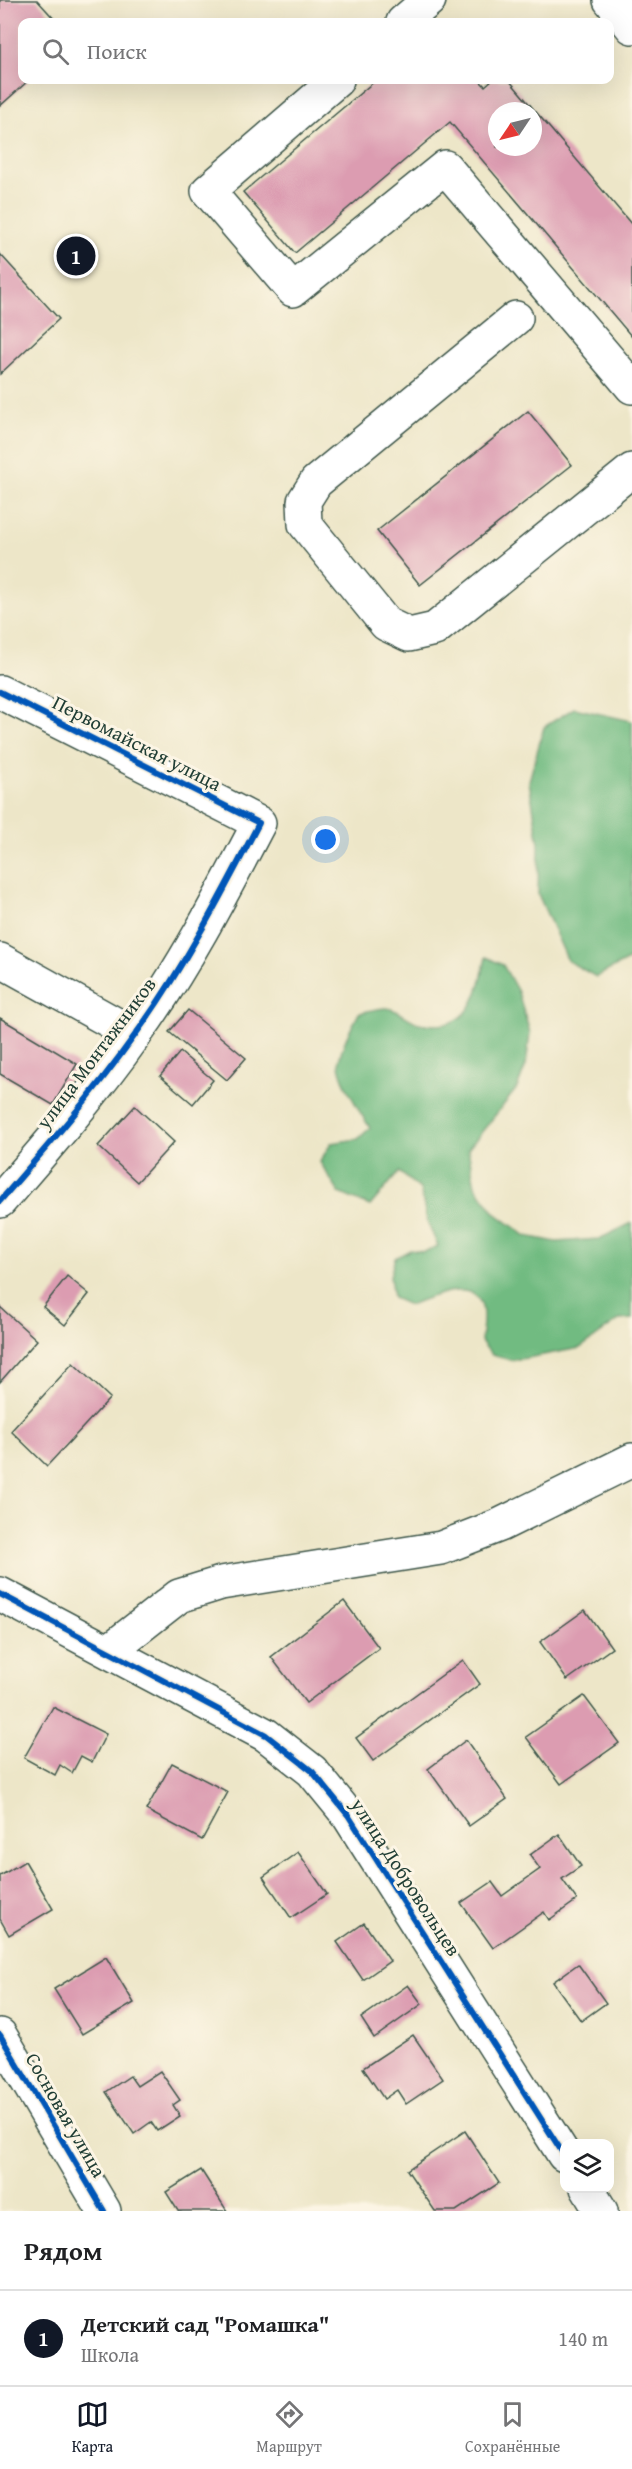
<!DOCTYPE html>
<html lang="ru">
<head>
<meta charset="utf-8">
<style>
  body { margin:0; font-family:"Gentium Book Plus",serif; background:#f2f2f2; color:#202124 }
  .controls { position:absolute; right:18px; bottom:18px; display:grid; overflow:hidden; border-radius:12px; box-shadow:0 6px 24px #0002 }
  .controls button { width:54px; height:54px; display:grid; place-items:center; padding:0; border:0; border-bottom:2px solid #e0e0e0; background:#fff; color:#202124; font:30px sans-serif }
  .compass { position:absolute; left:488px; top:102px; width:54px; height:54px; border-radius:50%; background:#fff; box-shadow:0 6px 24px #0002; rotate:235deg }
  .you { position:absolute; left:326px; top:840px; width:21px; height:21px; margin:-15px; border:4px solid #fff; border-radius:50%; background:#1a73e8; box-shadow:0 0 0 9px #1a73e833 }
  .badge { display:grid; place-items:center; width:39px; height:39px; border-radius:50%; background:#111827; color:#fff; font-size:20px; font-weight:700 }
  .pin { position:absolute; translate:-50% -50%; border:3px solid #fff; box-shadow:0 2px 6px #0006 }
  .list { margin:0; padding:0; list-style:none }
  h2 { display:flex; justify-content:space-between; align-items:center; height:78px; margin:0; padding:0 24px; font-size:26px }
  h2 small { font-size:20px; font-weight:400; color:#757577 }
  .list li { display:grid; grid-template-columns:39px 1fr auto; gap:18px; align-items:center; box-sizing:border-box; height:96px; padding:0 24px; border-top:2px solid #e0e0e0 }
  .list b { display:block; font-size:22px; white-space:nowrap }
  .list p { margin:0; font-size:20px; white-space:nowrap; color:#757577 }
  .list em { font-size:20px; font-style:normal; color:#757577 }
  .icon { flex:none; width:33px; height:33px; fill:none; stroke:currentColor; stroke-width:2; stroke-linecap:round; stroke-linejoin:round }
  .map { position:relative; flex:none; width:632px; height:2211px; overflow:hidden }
  .search { position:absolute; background:#fff; box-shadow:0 6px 24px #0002; left:18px; right:18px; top:18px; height:66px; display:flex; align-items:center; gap:15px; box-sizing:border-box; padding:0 21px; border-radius:12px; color:#757577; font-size:22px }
  .sheet { height:174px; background:#fff }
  nav { display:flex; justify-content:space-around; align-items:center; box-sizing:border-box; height:84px; border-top:2px solid #e0e0e0; background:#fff; font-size:16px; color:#757577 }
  nav a { display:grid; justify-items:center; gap:3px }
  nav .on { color:#111827 }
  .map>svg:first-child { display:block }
  .forest { fill:#71bb81; stroke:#487c5a; stroke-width:1.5 }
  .building { fill:#dc9cb1; fill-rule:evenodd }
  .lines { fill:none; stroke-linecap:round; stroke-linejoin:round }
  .minor-casing { stroke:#3e564a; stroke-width:36 }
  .major-casing { stroke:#3e564a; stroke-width:36 }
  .minor { stroke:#fff; stroke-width:33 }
  .major { stroke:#fff; stroke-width:33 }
  .cycleway-casing { stroke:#fcf5e5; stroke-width:10 }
  .cycleway { stroke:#0057b8; stroke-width:6 }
  .labels { text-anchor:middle; stroke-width:6; stroke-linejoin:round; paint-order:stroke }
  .street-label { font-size:20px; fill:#1f3d34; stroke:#fcf5e5 }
</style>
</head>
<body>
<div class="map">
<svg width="632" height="2211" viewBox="0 0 632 2211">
  <rect width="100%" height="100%" fill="#fcf5e5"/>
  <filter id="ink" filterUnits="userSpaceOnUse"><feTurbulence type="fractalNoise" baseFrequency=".0167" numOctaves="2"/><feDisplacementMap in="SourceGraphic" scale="12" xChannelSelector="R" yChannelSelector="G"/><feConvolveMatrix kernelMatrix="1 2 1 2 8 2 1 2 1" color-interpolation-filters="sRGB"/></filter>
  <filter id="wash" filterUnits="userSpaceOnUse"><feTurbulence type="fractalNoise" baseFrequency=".008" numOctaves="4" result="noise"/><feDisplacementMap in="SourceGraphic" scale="24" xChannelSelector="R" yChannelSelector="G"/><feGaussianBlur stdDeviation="1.35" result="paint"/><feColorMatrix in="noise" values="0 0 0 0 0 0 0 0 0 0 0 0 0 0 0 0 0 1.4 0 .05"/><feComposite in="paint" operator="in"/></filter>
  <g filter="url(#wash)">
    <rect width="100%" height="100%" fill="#ede6c8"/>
    <g class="forest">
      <polygon points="574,708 632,721 632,958 596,977 568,961 538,894 539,844 529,781 544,727"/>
      <path d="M486,957L503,965L518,992L530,1033L526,1065L517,1088L468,1149L475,1186L495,1213L526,1236L556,1242L599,1239L632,1223V1319L619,1320L580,1348L527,1358L511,1360L492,1355L481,1341C482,1331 485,1317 482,1307C474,1275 427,1299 409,1305L393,1298L390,1276L395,1258L410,1250L424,1252L438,1246L428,1224L420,1189L399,1172L370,1206L339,1193L320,1162L331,1143L358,1139L370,1128C362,1116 337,1075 339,1061C342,1044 351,1029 359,1013C367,1012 377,1008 386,1008C397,1008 408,1020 419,1023C470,1034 478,997 486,957Z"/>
    </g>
    <g id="blocks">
      <g class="building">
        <polygon points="0,0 37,0 57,22 22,22 22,80 29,80 0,106"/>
        <path d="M376,80H479L485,86L492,80H509L632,225V337L450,122L295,253L243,192ZM497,111H533V147H497Z"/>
        <polygon points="0,254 59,319 0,374"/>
        <polygon points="528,411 572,465 420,585 377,531"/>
        <polygon points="188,1010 246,1058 227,1080 169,1032"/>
        <polygon points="0,1018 77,1064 53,1105 0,1074"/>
        <polygon points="180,1052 213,1080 193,1104 160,1076"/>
        <polygon points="135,1106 174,1142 137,1182 98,1146"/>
        <polygon points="67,1276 89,1294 65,1325 43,1307"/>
        <polygon points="0,1307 37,1340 0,1382"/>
        <polygon points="73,1363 110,1398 47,1466 11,1431"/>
        <polygon points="344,1601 379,1648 306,1703 271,1657"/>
        <polygon points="585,1610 612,1648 567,1680 540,1642"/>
        <polygon points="463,1660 480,1684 373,1761 356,1738"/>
        <polygon points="584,1696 619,1743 561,1784 526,1737"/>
        <polygon points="53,1707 106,1734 92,1762 81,1756 72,1773 60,1765 55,1775 24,1758"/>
        <polygon points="466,1740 507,1799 469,1826 428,1769"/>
        <polygon points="172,1763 228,1792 202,1840 146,1810"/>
        <polygon points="559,1834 581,1866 562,1879 577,1900 549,1920 544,1912 493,1948 461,1903 492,1882 502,1896 540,1869 530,1855"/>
        <polygon points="298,1852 327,1894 291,1918 263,1877"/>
        <polygon points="25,1861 53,1909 9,1935 0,1919 0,1876"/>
        <polygon points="364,1923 390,1961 363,1980 337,1942"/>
        <polygon points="106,1957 134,2003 82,2034 54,1989"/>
        <polygon points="578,1964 606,2003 581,2021 553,1982"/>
        <polygon points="408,1985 422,2004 374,2038 361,2018"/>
        <polygon points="413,2035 443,2079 406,2104 397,2090 384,2099 363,2068"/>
        <polygon points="160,2071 180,2100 173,2105 180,2116 157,2131 151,2122 134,2134 106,2092 130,2076 137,2086"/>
        <polygon points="465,2131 499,2183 456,2211 435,2211 407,2170"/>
        <polygon points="201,2170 227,2211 178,2211 166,2192"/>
      </g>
    </g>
  </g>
  <g filter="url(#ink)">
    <use href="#blocks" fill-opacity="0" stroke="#3e564a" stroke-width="1.5"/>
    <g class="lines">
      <defs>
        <g id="minor">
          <polyline points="403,22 429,0"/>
          <polyline points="337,80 208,191 293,290 445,167 632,387"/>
          <polyline points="516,318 316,482 304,501 305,524 386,624 409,635 435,629 632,470"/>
          <path d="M0,692L259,823C221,896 183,969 135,1035C94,1093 47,1147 0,1201"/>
          <polyline points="0,960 135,1035"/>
          <polyline points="0,1594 266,1735 312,1771 348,1815 564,2155"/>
          <polyline points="110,1650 179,1596 221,1583 441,1548 500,1525 632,1460"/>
          <polyline points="0,2035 104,2211"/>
          <polyline points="587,2188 601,2211"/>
        </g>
        <polyline id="major" points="610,0 632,27"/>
      </defs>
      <use href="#minor" class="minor-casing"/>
      <use href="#major" class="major-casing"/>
      <use href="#minor" class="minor"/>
      <use href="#major" class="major"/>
      <defs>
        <g id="cycleway">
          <path d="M0,692L259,823C221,896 183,969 135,1035C94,1093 47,1147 0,1201"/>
          <polyline points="0,1594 266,1735 312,1771 348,1815 564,2155"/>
          <polyline points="0,2035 104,2211"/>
        </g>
      </defs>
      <use href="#cycleway" class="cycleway-casing"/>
      <use href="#cycleway" class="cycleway"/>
    </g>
  </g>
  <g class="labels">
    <g class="street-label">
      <text transform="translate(137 743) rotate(27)" y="7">Первомайская улица</text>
      <text transform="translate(96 1053) rotate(-53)" y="7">улица Монтажников</text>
      <text transform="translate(406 1877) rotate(57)" y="7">улица Добровольцев</text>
      <text transform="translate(66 2115) rotate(60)" y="7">Сосновая улица</text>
    </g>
  </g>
</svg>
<div class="controls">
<button><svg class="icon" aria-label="layers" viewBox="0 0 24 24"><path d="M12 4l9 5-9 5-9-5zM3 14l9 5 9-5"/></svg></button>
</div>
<svg class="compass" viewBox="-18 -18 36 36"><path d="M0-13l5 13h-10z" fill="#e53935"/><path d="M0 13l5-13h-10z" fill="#757577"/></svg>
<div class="you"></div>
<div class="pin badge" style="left:76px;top:256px">1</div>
<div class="search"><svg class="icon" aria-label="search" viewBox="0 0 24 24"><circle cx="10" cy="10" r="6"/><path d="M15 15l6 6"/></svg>Поиск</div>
</div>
<section class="sheet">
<h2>Рядом<small></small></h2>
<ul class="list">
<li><span class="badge">1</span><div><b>Детский сад &quot;Ромашка&quot;</b><p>Школа</p></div><em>140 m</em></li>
</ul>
</section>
<nav>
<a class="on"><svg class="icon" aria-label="map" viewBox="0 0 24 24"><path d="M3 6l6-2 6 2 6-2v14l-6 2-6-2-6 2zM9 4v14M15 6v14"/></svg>Карта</a>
<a><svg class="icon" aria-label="directions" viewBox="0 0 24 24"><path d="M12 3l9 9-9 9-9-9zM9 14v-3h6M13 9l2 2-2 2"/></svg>Маршрут</a>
<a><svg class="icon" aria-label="saved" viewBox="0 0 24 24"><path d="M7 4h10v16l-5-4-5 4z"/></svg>Сохранённые</a>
</nav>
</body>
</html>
